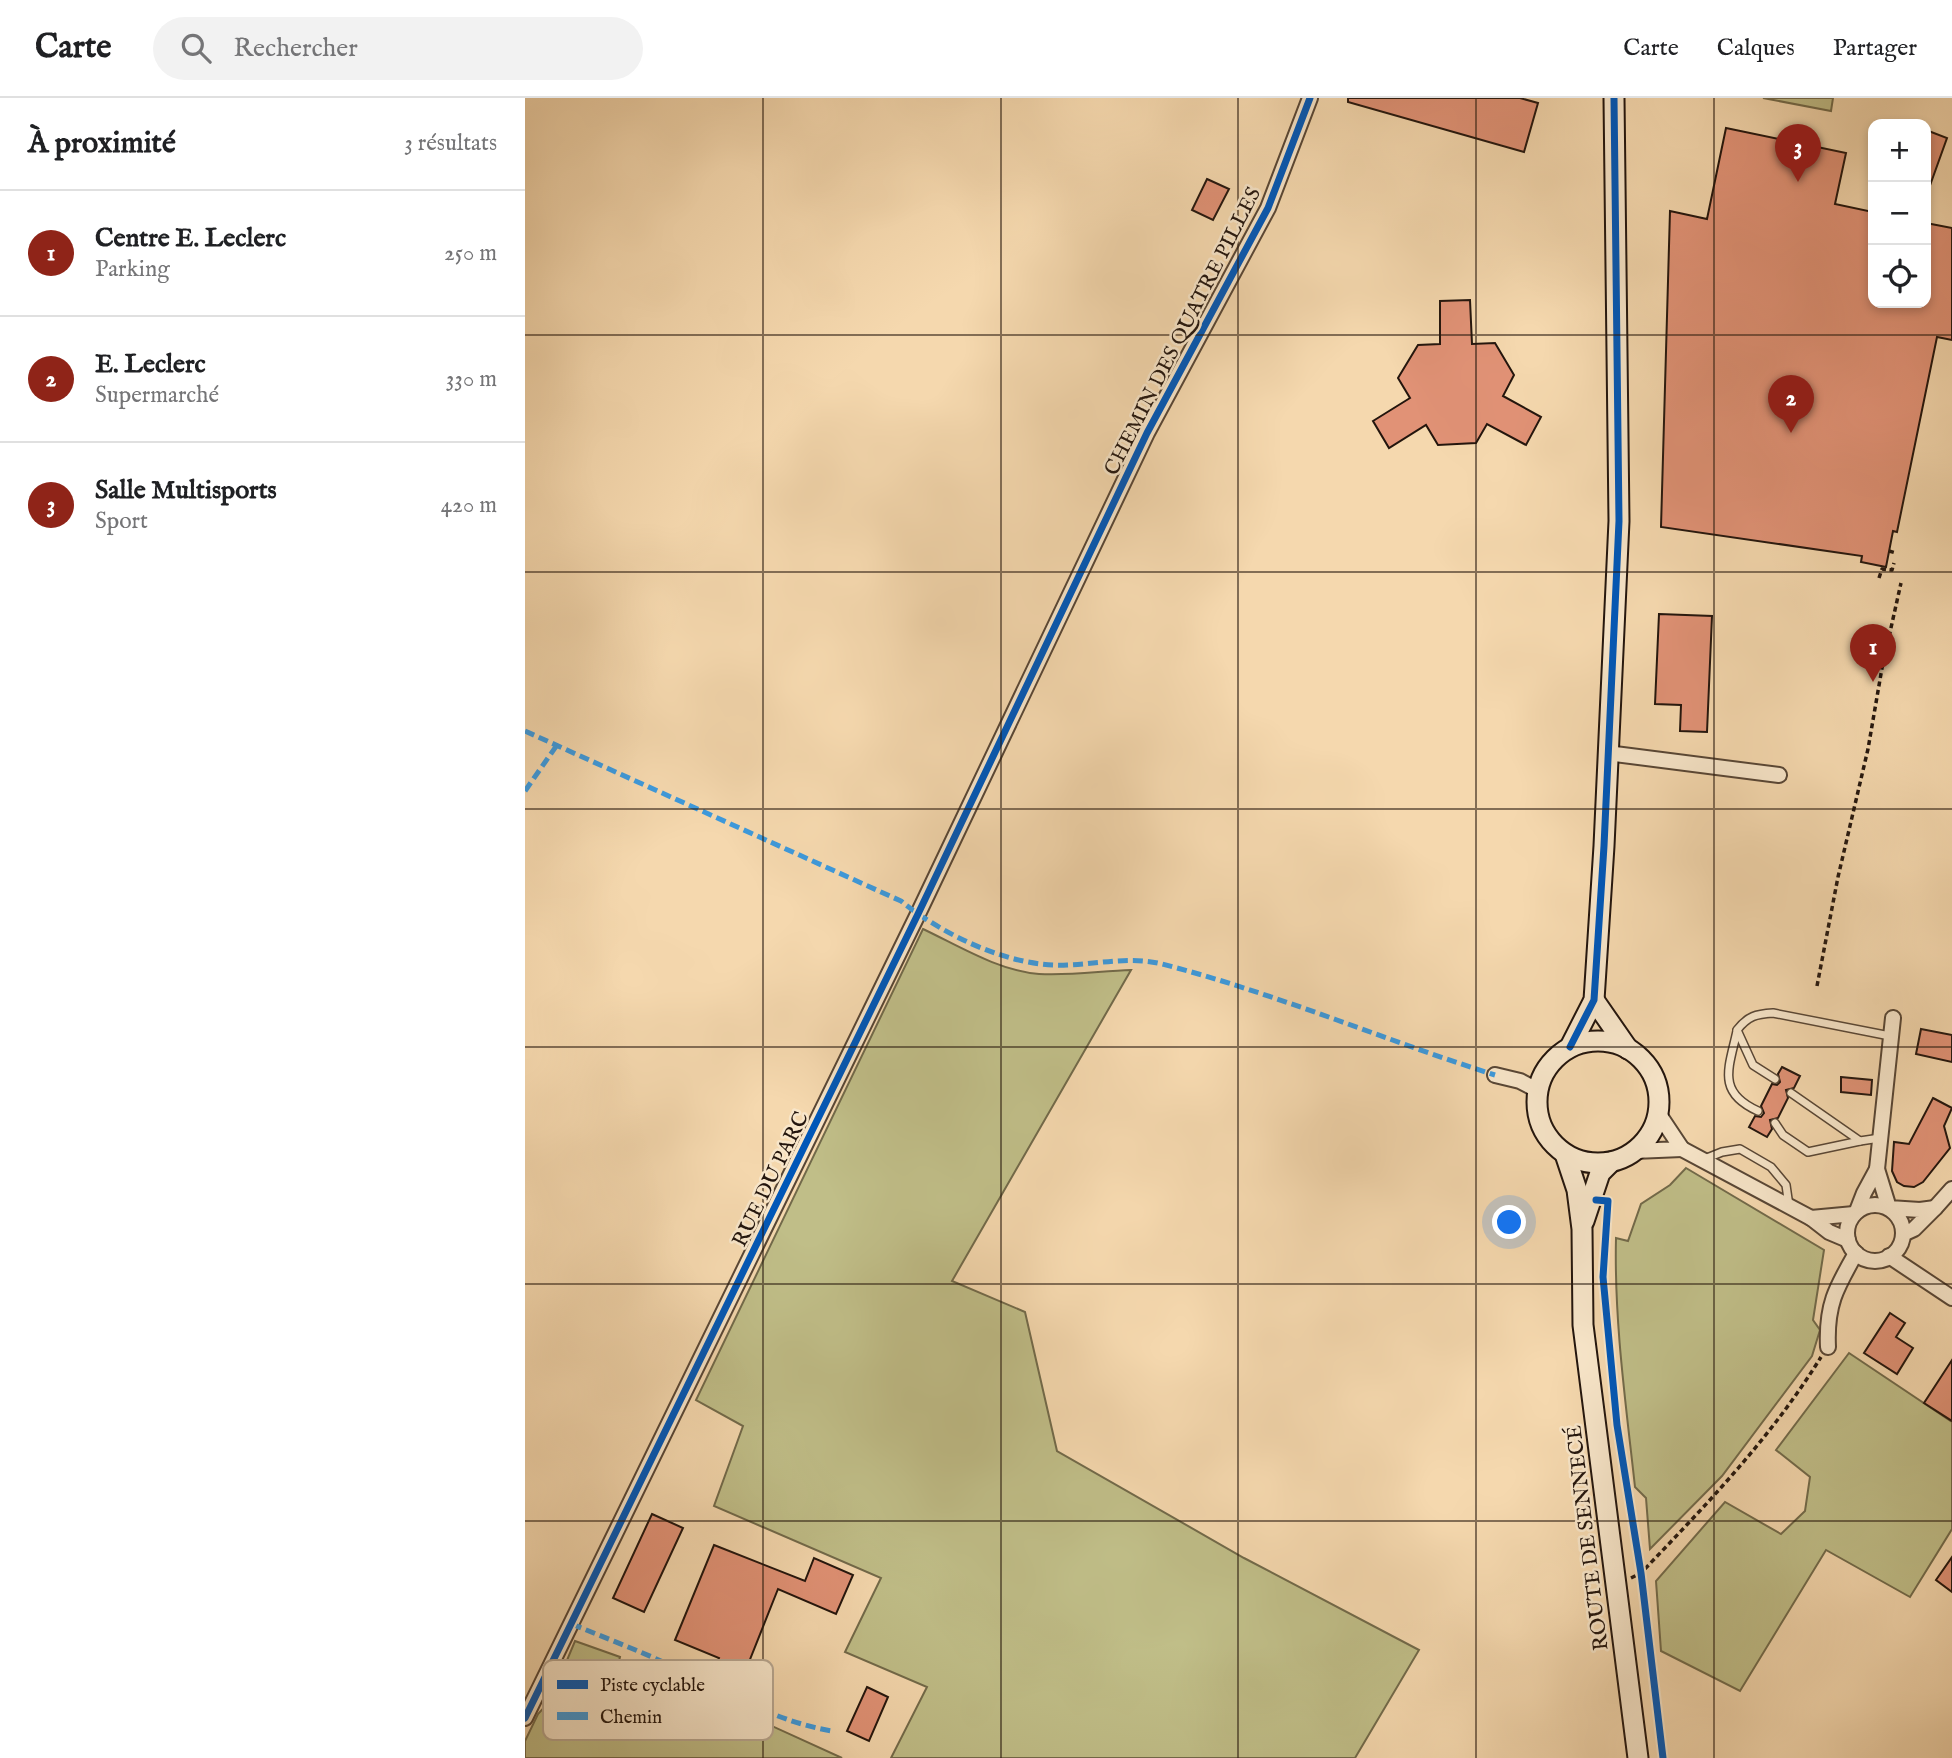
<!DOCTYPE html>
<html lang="fr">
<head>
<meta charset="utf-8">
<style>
  body { margin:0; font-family:"IM FELL English",serif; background:#f2f2f2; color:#202124 }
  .controls { position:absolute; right:21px; top:21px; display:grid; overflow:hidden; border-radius:14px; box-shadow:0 4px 10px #0003 }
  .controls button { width:63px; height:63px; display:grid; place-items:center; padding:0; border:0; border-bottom:2px solid #e0e0e0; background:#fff; color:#202124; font:35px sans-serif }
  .you { position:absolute; left:985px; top:1125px; width:24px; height:24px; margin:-18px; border:5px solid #fff; border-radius:50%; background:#1a73e8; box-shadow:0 0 0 10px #1a73e833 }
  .badge { display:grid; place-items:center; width:46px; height:46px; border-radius:50%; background:#8f2418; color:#fff; font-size:23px; font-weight:700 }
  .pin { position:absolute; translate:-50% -58px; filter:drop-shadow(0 2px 4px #0008) }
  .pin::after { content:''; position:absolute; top:37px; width:24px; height:21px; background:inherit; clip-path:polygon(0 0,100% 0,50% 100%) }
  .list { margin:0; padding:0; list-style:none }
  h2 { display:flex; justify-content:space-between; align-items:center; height:91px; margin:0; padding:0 28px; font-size:30px }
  h2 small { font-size:23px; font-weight:400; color:#757577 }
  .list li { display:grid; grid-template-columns:46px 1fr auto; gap:21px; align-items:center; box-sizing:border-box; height:126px; padding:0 28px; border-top:2px solid #e0e0e0 }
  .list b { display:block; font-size:26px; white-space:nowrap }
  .list p { margin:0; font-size:23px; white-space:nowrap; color:#757577 }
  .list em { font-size:23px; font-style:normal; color:#757577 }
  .icon { flex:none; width:38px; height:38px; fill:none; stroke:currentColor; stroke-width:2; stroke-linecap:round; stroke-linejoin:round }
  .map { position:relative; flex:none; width:1427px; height:1660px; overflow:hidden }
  header { display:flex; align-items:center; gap:42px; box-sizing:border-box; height:98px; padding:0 35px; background:#fff; border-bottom:2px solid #e0e0e0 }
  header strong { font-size:33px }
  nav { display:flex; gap:38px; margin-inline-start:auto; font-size:24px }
  .search { width:490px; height:63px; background:#f2f2f2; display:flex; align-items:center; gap:18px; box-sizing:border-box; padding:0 24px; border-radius:38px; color:#757577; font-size:26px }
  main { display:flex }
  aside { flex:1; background:#fff }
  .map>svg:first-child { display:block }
  .green { fill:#c0be88; stroke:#726a4a; stroke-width:2 }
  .building { fill:#e19276; stroke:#23150d; stroke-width:2 }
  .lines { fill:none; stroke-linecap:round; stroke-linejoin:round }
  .lane-casing { stroke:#584635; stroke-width:10 }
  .street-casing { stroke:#584635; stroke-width:18 }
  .secondary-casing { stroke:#23150d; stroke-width:23 }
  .path { stroke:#23150d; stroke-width:3.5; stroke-dasharray:5 3.5; stroke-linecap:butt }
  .lane { stroke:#f8e6ca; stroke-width:7 }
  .street { stroke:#f8e6ca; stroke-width:14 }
  .secondary { stroke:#f8e6ca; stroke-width:19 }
  .quiet { stroke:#3c9ade; stroke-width:5; stroke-dasharray:10 5; stroke-linecap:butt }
  .cycleway-casing { stroke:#f8e6ca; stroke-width:11 }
  .cycleway { stroke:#0057b8; stroke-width:7 }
  .grid { fill:none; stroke:#23150d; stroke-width:2; stroke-opacity:0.55 }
  .labels { text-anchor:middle; stroke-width:5; stroke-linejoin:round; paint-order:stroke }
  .street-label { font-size:21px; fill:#23150d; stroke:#f8e6ca }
  .key { fill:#f8e6ca; stroke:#b8a791; stroke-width:2 }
  .key-label { font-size:19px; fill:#23150d }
</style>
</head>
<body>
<header>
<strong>Carte</strong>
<div class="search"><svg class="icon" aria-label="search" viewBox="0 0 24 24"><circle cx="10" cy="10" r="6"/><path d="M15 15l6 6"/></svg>Rechercher</div>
<nav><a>Carte</a><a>Calques</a><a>Partager</a></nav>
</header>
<main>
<aside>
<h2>À proximité<small>3 résultats</small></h2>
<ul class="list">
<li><span class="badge">1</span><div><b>Centre E. Leclerc</b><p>Parking</p></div><em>250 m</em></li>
<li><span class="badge">2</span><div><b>E. Leclerc</b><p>Supermarché</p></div><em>330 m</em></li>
<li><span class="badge">3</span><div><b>Salle Multisports</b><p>Sport</p></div><em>420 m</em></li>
</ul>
</aside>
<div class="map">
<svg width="1427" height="1660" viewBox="0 0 1427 1660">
  <rect width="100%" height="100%" fill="#f5d8ae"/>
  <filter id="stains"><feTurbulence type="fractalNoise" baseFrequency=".00286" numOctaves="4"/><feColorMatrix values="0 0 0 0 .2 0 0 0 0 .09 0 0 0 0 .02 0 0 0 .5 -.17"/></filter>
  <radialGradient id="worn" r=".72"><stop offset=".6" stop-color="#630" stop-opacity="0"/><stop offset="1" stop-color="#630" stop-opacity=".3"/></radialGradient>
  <g class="green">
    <polygon points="1238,0 1308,0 1306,13"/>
    <path d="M398,831C434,848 474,873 514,876C544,878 576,873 606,872L427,1183L500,1214L532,1353L719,1460L894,1552L830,1660H366L402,1589L320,1554L356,1480L189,1408L218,1328L171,1302Z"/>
    <path d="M1161,1070L1299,1152L1288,1222L1295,1232L1287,1258L1197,1378L1125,1451L1121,1400L1110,1389C1101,1307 1089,1223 1091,1140L1103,1143L1116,1106L1145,1087Z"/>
    <polygon points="1324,1255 1427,1324 1427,1431 1385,1499 1301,1452 1215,1593 1136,1553 1131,1483 1200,1404 1256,1436 1280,1413 1285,1379 1251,1352"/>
    <polygon points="50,1543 95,1559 89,1584 123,1600 135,1577 317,1660 0,1660 0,1643 13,1616 25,1603"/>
  </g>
  <g class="building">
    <polygon points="823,0 995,0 1013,5 999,54 823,4"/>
    <polygon points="1201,30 1321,55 1310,106 1348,114 1348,205 1401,205 1401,125 1427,130 1427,242 1412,239 1372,434 1368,433 1361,469 1336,464 1337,458 1136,429 1145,113 1182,121"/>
    <polygon points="1401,32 1422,40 1403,93 1401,93"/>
    <polygon points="682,81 704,91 688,122 667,112"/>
    <polygon points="945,202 947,246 970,245 989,277 978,298 1016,319 1001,347 962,326 951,345 913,347 901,327 864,350 848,323 885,300 873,280 893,247 915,246 915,203"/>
    <polygon points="1134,516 1187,518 1182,634 1155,633 1156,607 1130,606"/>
    <polygon points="1396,931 1427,937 1427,964 1391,956"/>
    <polygon points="1257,969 1275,978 1269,990 1261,992 1263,1000 1253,1020 1245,1022 1247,1031 1242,1039 1224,1029 1230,1018 1236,1019 1239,1015 1236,1008 1247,986 1252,987 1255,984 1253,976"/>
    <polygon points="1316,979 1347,982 1346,997 1316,994"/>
    <polygon points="1408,1000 1427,1010 1419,1028 1425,1050 1398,1084 1389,1089 1379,1088 1372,1084 1367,1073 1369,1044 1384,1046"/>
    <polygon points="1365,1215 1380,1225 1371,1239 1388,1250 1372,1276 1339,1255"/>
    <polygon points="1427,1262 1427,1323 1399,1305"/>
    <polygon points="127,1416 158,1430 119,1514 88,1500"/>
    <polygon points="189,1447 280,1483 289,1460 328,1477 311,1516 253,1491 218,1579 191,1568 194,1560 150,1542"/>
    <polygon points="1427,1459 1427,1494 1411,1482"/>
    <polygon points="342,1589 363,1599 344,1643 322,1633"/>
  </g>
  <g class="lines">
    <defs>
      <g id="lane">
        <path d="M1212,933C1204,970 1191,994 1233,1013"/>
        <path d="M1250,981L1228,967L1212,932C1223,918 1231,916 1248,915L1365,938"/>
        <polyline points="1266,995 1335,1043 1355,1040"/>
        <polyline points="1250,1025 1258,1037 1283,1054 1335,1043"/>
        <polyline points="1177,1062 1197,1054 1215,1051 1246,1069 1261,1087 1264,1108"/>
      </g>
      <g id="street">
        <polyline points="1082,655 1254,677"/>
        <polyline points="970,977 995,983 1012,992"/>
        <polyline points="1157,1051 1286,1120"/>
        <polyline points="1109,1053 1157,1051 1133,1015"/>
        <polyline points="1352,1071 1368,920"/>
        <circle cx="1350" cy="1135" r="28"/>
        <polyline points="1410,1110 1427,1091"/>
        <polyline points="1332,1113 1339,1095 1352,1071 1364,1110 1395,1112 1410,1110 1389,1131 1378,1136"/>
        <polyline points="1323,1142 1304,1134 1286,1120 1329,1116"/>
        <polyline points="1364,1158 1427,1200"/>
        <path d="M1303,1249C1301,1207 1311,1190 1331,1155"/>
        <polyline points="0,1620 393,816 622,335 743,110 785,0"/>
      </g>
      <g id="secondary">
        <polyline points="1069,902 1103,951"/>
        <circle cx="1073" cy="1004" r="61"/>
        <polyline points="1045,949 1069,902 1079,748 1094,423 1089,0"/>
        <polyline points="1040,1056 1052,1092 1057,1131 1058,1227 1113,1660"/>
        <polyline points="1059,1123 1075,1075 1086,1064"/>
      </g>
    </defs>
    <use href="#lane" class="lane-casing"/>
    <use href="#street" class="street-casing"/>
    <use href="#secondary" class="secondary-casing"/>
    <g class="path">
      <polyline points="1364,453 1371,455"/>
      <polyline points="1354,480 1357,471 1367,472 1369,465"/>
      <polyline points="1292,888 1313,779 1343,651 1357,570 1376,485"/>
      <path d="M1106,1480L1116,1475C1181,1407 1246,1340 1296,1259"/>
    </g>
    <use href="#lane" class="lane"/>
    <use href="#street" class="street"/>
    <use href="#secondary" class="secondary"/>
    <g class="quiet">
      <path d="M0,633L376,803C418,837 486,870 542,867C574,866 605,858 637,866C750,895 859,942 970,977"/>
      <polyline points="0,693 32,647"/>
      <path d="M47,1526C80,1540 115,1553 147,1568C200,1593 248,1623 307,1633"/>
    </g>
    <defs>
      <g id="cycleway">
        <polyline points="1045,949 1069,902 1079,748 1094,423 1089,0"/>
        <polyline points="1071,1102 1083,1103 1078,1179 1092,1327 1116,1475 1138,1660"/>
        <polyline points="0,1620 393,816 622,335 743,110 785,0"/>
      </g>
    </defs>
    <use href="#cycleway" class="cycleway-casing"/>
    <use href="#cycleway" class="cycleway"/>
  </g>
  <path class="grid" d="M238,0V1660M476,0V1660M713,0V1660M951,0V1660M1189,0V1660M0,237H1427M0,474H1427M0,711H1427M0,949H1427M0,1186H1427M0,1423H1427"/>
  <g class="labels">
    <g class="street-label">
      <text transform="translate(657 233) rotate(-63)" y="7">CHEMIN DES QUATRE PILLES</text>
      <text transform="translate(245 1081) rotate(-64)" y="7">RUE DU PARC</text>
      <text transform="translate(1062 1440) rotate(-97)" y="7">ROUTE DE SENNECÉ</text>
    </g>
  </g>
  <rect x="18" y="1562" width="230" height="80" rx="10" class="key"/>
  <rect x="32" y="1582" width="31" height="9" fill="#0057b8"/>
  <rect x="32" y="1614" width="31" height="8" fill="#3c9ade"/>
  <g class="key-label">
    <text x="75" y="1593">Piste cyclable</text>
    <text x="75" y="1625">Chemin</text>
  </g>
  <rect width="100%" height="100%" filter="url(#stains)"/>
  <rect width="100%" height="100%" fill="url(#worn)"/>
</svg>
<div class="controls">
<button>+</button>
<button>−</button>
<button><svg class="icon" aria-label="locate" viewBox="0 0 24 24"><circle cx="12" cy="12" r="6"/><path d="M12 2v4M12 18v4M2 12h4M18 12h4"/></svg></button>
</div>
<div class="you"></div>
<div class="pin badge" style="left:1348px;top:584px">1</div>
<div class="pin badge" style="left:1266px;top:335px">2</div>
<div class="pin badge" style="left:1273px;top:84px">3</div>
</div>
</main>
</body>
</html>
